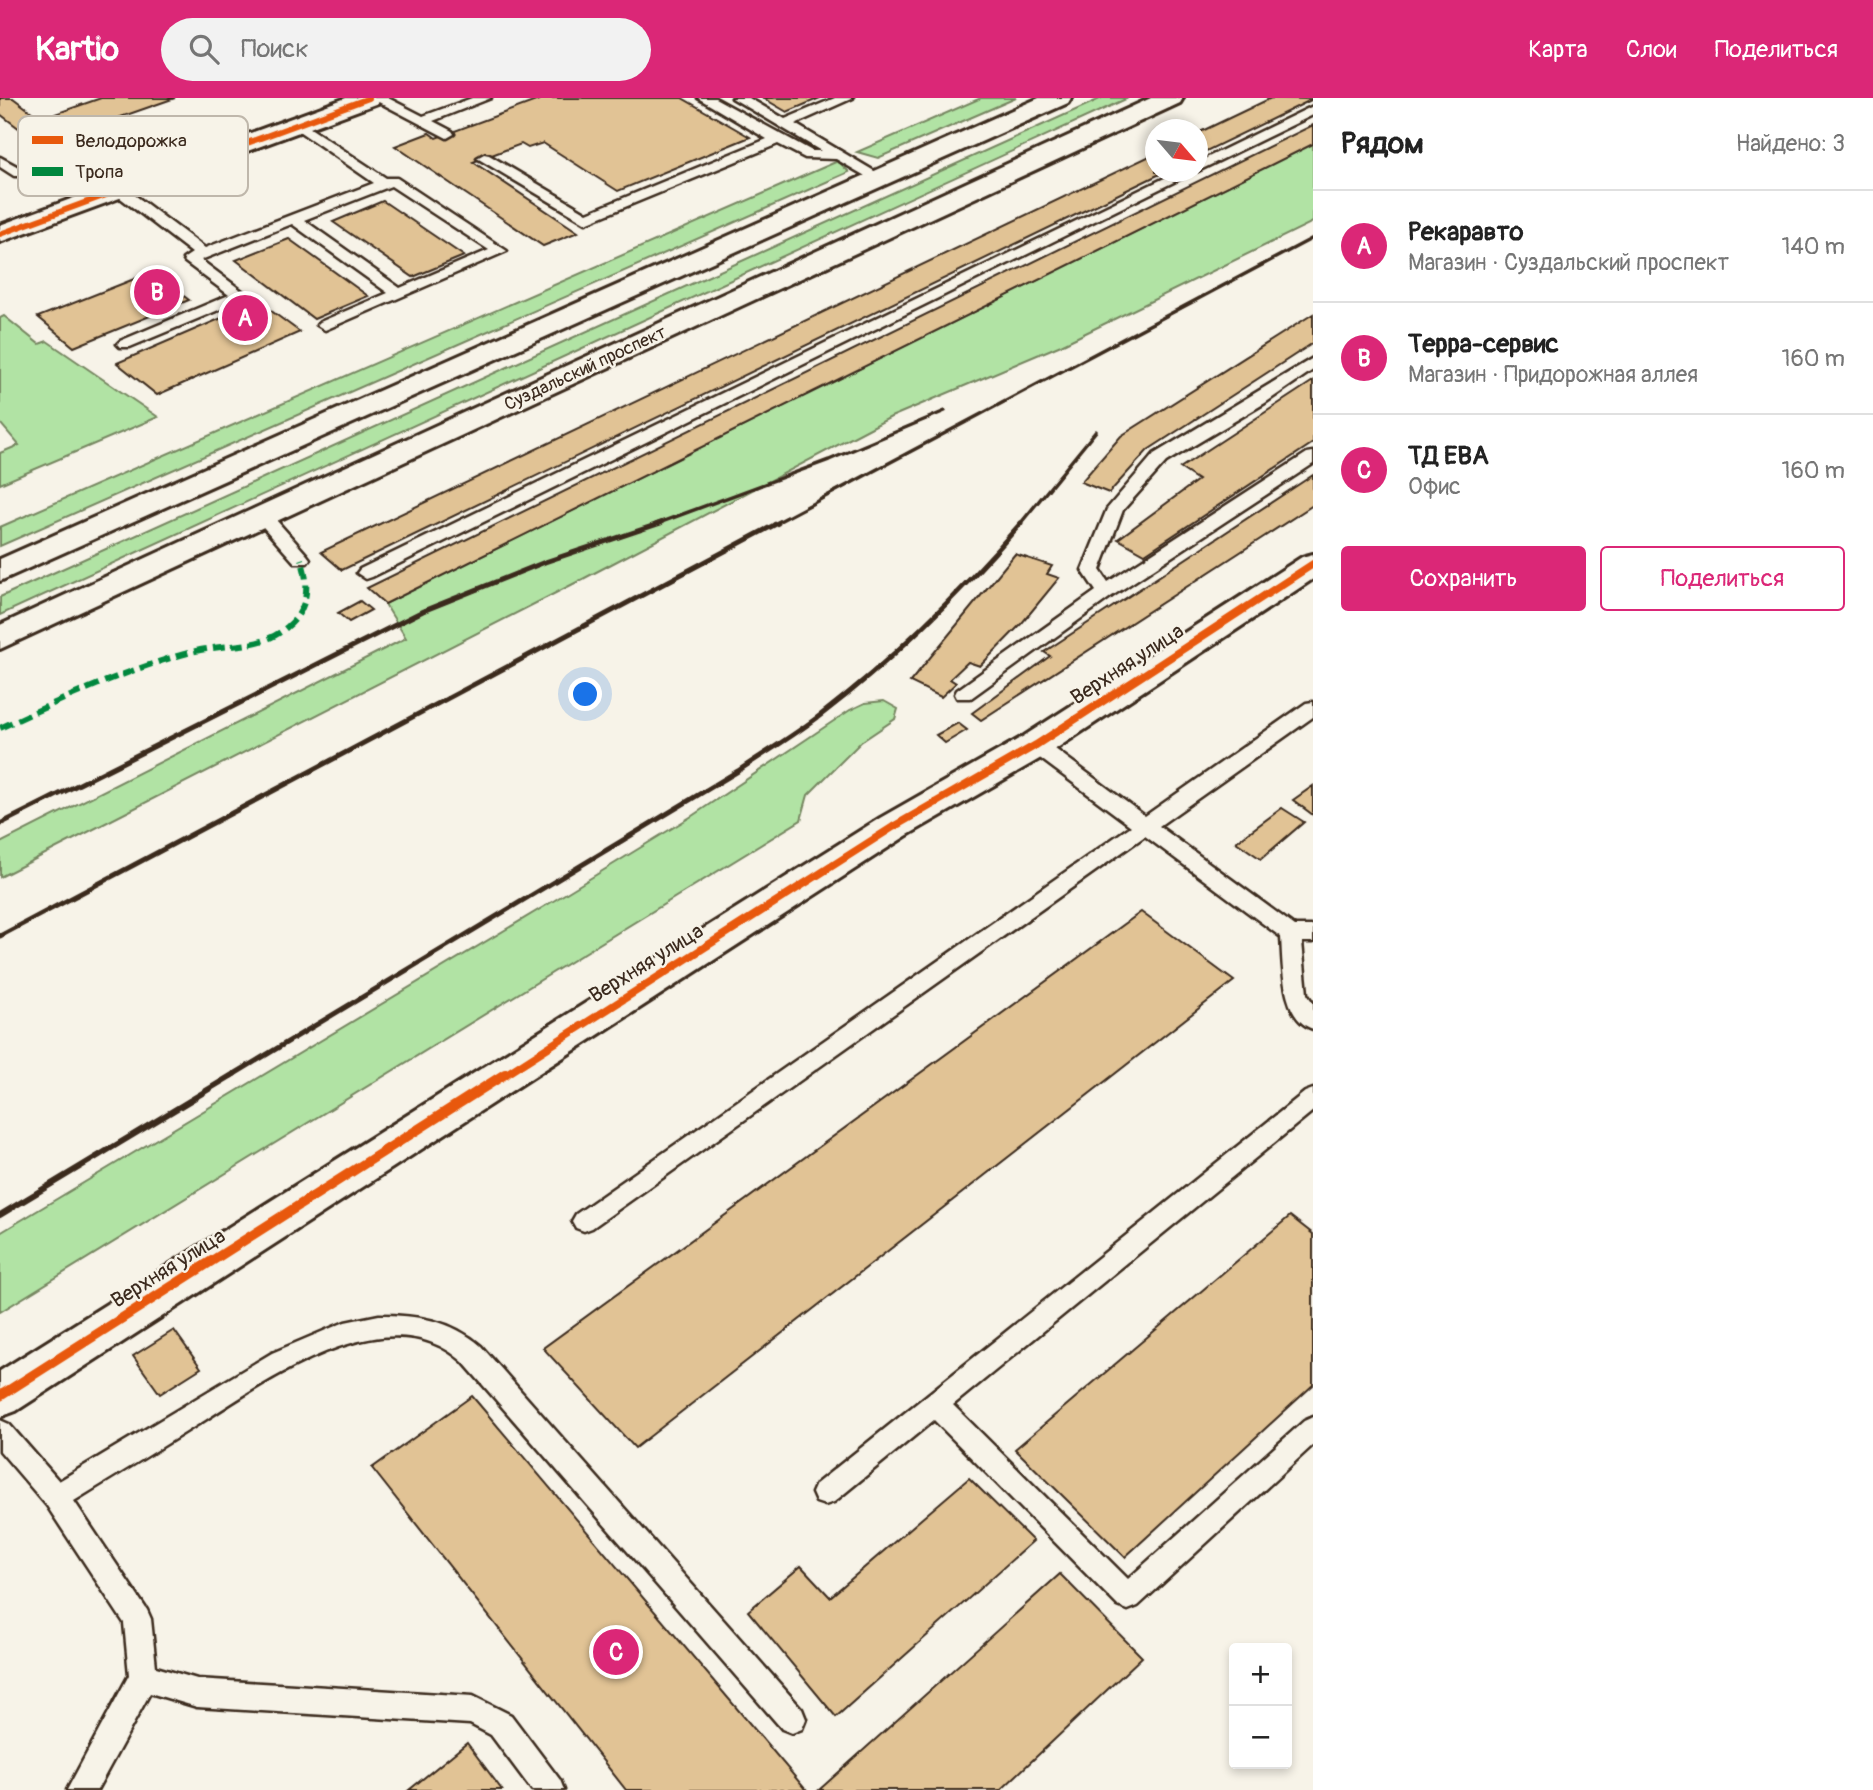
<!DOCTYPE html>
<html lang="ru">
<head>
<meta charset="utf-8">
<style>
  body { margin:0; font-family:Pangolin,sans-serif; background:#f2f2f2; color:#222 }
  .controls { position:absolute; right:21px; bottom:21px; display:grid; overflow:hidden; border-radius:7px; box-shadow:0 4px 10px #0003 }
  .controls button { width:63px; height:63px; display:grid; place-items:center; padding:0; border:0; border-bottom:2px solid #e0e0e0; background:#fff; color:#222; font:35px sans-serif }
  .compass { position:absolute; left:1145px; top:21px; width:63px; height:63px; border-radius:50%; background:#fff; box-shadow:0 4px 10px #0003; rotate:118deg }
  .you { position:absolute; left:586px; top:597px; width:24px; height:24px; margin:-18px; border:5px solid #fff; border-radius:50%; background:#1a73e8; box-shadow:0 0 0 10px #1a73e833 }
  .badge { display:grid; place-items:center; width:46px; height:46px; border-radius:50%; background:#db2777; color:#fff; font-size:23px; font-weight:700 }
  .pin { position:absolute; translate:-50% -50%; border:4px solid #fff; box-shadow:0 2px 7px #0006 }
  .list { margin:0; padding:0; list-style:none }
  h2 { display:flex; justify-content:space-between; align-items:center; height:91px; margin:0; padding:0 28px; font-size:30px }
  h2 small { font-size:23px; font-weight:400; color:#767676 }
  .list li { display:grid; grid-template-columns:46px 1fr auto; gap:21px; align-items:center; box-sizing:border-box; height:112px; padding:0 28px; border-top:2px solid #e0e0e0 }
  .list b { display:block; font-size:26px; white-space:nowrap }
  .list p { margin:0; font-size:23px; white-space:nowrap; color:#767676 }
  .list em { font-size:23px; font-style:normal; color:#767676 }
  .actions { display:flex; gap:14px; padding:21px 28px }
  .actions a { flex:1; padding:16px 0; border:2px solid #db2777; border-radius:7px; text-align:center; font-size:24px; color:#db2777 }
  .actions .main { background:#db2777; color:#fff }
  .icon { flex:none; width:38px; height:38px; fill:none; stroke:currentColor; stroke-width:2; stroke-linecap:round; stroke-linejoin:round }
  .map { position:relative; flex:none; width:1313px; height:1692px; overflow:hidden }
  header { display:flex; align-items:center; gap:42px; box-sizing:border-box; height:98px; padding:0 35px; background:#db2777; color:#fff }
  header strong { font-size:33px }
  nav { display:flex; gap:38px; margin-inline-start:auto; font-size:24px }
  .search { width:490px; height:63px; background:#f2f2f2; display:flex; align-items:center; gap:18px; box-sizing:border-box; padding:0 24px; border-radius:38px; color:#767676; font-size:26px }
  main { display:flex }
  aside { flex:1; background:#fff }
  .map>svg:first-child { display:block }
  .green { fill:#b1e3a4; stroke:#768661; stroke-width:2 }
  .building { fill:#e1c395; stroke:#3b2a1e; stroke-width:2 }
  .lines { fill:none; stroke-linecap:round; stroke-linejoin:round }
  .lane-casing { stroke:#3b2a1e; stroke-width:5 }
  .street-casing { stroke:#3b2a1e; stroke-width:6 }
  .secondary-casing { stroke:#3b2a1e; stroke-width:6 }
  .lane { fill:#f7f3e8; fill-rule:evenodd }
  .street { fill:#f7f3e8; fill-rule:evenodd }
  .secondary { fill:#f7f3e8; fill-rule:evenodd }
  .rail-far2 { stroke:#3b2a1e; stroke-width:3.5 }
  .rail-far1 { stroke:#3b2a1e; stroke-width:5 }
  .rail { stroke:#3b2a1e; stroke-width:6 }
  .quiet { stroke:#00873e; stroke-width:6; stroke-dasharray:13 6; stroke-linecap:butt }
  .cycleway-far2-casing { stroke:#f7f3e8; stroke-width:10 }
  .cycleway-far1-casing { stroke:#f7f3e8; stroke-width:12 }
  .cycleway-casing { stroke:#f7f3e8; stroke-width:15 }
  .cycleway-far2 { stroke:#e8590c; stroke-width:6 }
  .cycleway-far1 { stroke:#e8590c; stroke-width:8 }
  .cycleway { stroke:#e8590c; stroke-width:10 }
  .labels { text-anchor:middle; stroke-width:5; stroke-linejoin:round; paint-order:stroke }
  .far-street-label { font-size:18px; fill:#3b2a1e; stroke:#f7f3e8 }
  .street-label { font-size:21px; fill:#3b2a1e; stroke:#f7f3e8 }
  .key { fill:#f7f3e8; stroke:#bfb7ab; stroke-width:2 }
  .key-label { font-size:19px; fill:#3b2a1e }
</style>
</head>
<body>
<header>
<strong>Kartio</strong>
<div class="search"><svg class="icon" aria-label="search" viewBox="0 0 24 24"><circle cx="10" cy="10" r="6"/><path d="M15 15l6 6"/></svg>Поиск</div>
<nav><a>Карта</a><a>Слои</a><a>Поделиться</a></nav>
</header>
<main>
<div class="map">
<svg width="1313" height="1692" viewBox="0 0 1313 1692">
  <rect width="100%" height="100%" fill="#f7f3e8"/>
  <filter id="ink" filterUnits="userSpaceOnUse"><feTurbulence type="fractalNoise" baseFrequency=".0143" numOctaves="2"/><feDisplacementMap in="SourceGraphic" scale="14" xChannelSelector="R" yChannelSelector="G"/><feConvolveMatrix kernelMatrix="1 2 1 2 8 2 1 2 1" color-interpolation-filters="sRGB"/></filter>
  <g filter="url(#ink)">
    <g class="green">
      <polygon points="981,0 1016,0 878,60 857,54"/>
      <polygon points="1102,0 1128,0 0,517 0,499"/>
      <polygon points="1313,46 1313,124 1061,247 891,319 581,482 0,779 0,745 406,540 385,506"/>
      <polygon points="838,63 849,74 0,448 0,429"/>
      <polygon points="4,218 39,246 47,243 158,319 0,386 0,355 19,347 0,325 0,220"/>
      <polygon points="884,603 898,611 895,621 861,644 808,697 801,722 0,1214 0,1135 550,805 692,718 850,612 865,605"/>
    </g>
    <g class="building">
      <polygon points="0,0 13,0 41,21 101,0 175,0 41,47 0,16"/>
      <polygon points="544,0 682,0 750,39 618,93 543,45 528,50 521,46 473,64 578,134 543,148 395,48 429,35 436,40"/>
      <polygon points="763,0 820,0 787,14"/>
      <polygon points="1271,0 1313,1 1198,57 1198,35"/>
      <polygon points="1313,27 1313,46 385,506 367,490"/>
      <polygon points="1156,55 1156,74 1164,74 342,472 321,454"/>
      <polygon points="383,103 464,158 413,179 333,124"/>
      <polygon points="289,141 368,198 314,221 236,162"/>
      <polygon points="152,174 189,202 74,249 38,219"/>
      <polygon points="259,204 300,234 157,297 117,265"/>
      <polygon points="1313,216 1313,245 1148,352 1109,395 1081,384 1121,338"/>
      <polygon points="1313,283 1313,345 1145,456 1118,441 1198,382 1180,370"/>
      <polygon points="1313,377 1313,407 981,622 972,615 1050,558 1044,554"/>
      <polygon points="1015,456 1052,468 1047,476 1059,480 1022,525 980,568 968,564 950,581 956,585 941,599 910,584"/>
      <polygon points="360,503 371,512 349,524 338,515"/>
      <polygon points="958,625 967,632 945,645 936,637"/>
      <polygon points="1313,688 1313,717 1293,702"/>
      <polygon points="1282,710 1304,724 1261,761 1236,744"/>
      <polygon points="1141,814 1234,883 635,1350 543,1250"/>
      <polygon points="1290,1118 1313,1136 1313,1287 1125,1459 1015,1351"/>
      <polygon points="174,1232 201,1270 160,1296 133,1258"/>
      <polygon points="472,1298 806,1692 626,1692 372,1370"/>
      <polygon points="969,1380 1033,1443 836,1619 748,1513 801,1468 830,1499"/>
      <polygon points="1060,1476 1142,1559 1001,1692 819,1692"/>
      <polygon points="467,1645 502,1692 409,1692"/>
    </g>
    <g class="lines">
      <defs>
        <g id="lane">
          <polygon points="371,0 388,0 423,18 472,0 491,0 433,23 452,33 454,36 447,40"/>
          <polygon points="698,0 715,0 812,53 821,53 732,0 749,0 785,21 835,0 853,0 795,26 886,80 879,84 874,83 836,61 805,60 778,46 586,125 477,60 484,56 489,57 587,115 767,41"/>
          <polygon points="1313,8 1313,17 1198,73 1198,64"/>
          <path d="M298,22L386,80H397L507,153L325,232L317,227L320,224L388,195L292,126L201,162L245,195L248,198L245,201L130,249H120L117,246L120,243L229,197L185,164L183,161L192,155L114,95V89H124L205,150L374,85L293,29L291,26ZM391,88L489,152L400,190L304,122Z"/>
          <polygon points="0,59 24,72 24,78 14,78 0,69"/>
          <polygon points="1177,74 1194,74 372,479 366,481 357,475 360,471"/>
          <polygon points="1313,260 1313,272 1265,305 1166,364 1123,412 1100,472 1108,484 1307,355 1313,354 1313,366 1112,498 971,600 957,600 955,596 957,592 1096,493 1082,472 1107,411 1154,356"/>
          <polygon points="263,413 269,414 307,457 310,461 307,465 295,465 257,422 254,418 257,414"/>
          <path d="M1313,604V619L1159,728L1295,828H1313V844H1302L1307,896L1313,905V931C1281,921 1283,866 1281,839L1145,738L592,1130L584,1133L576,1130L572,1123L576,1116L1131,728L1029,652L1026,647L1029,642H1043L1145,718L1306,605Z"/>
          <polygon points="1313,991 1313,1013 953,1307 1128,1481 1304,1323 1313,1319 1313,1347 1138,1508 1128,1512 1118,1508 934,1322 834,1404 825,1407 816,1404 812,1395 816,1386 1305,994"/>
          <path d="M379,1217C417,1217 451,1222 481,1248L802,1611L806,1621L802,1631L792,1635L782,1631L463,1264C387,1194 266,1284 197,1327C156,1353 115,1378 74,1403L147,1512L151,1521L156,1569L197,1581L473,1598L511,1617L560,1682L564,1692H532L491,1637L470,1626L197,1609L150,1595L97,1692H67L129,1577L124,1525L47,1408L0,1353V1322L9,1326L59,1383L272,1255L345,1224Z"/>
        </g>
        <polygon id="street" points="1313,456 1313,481 1048,656 906,738 16,1313 0,1319 0,1273 880,720 1024,638 1302,459"/>
        <g id="secondary">
          <polygon points="346,0 381,0 378,5 0,144 0,127"/>
          <polygon points="1039,0 1071,0 1068,5 0,483 0,461"/>
          <polygon points="1151,0 1183,0 1180,5 0,551 0,527"/>
        </g>
      </defs>
      <use href="#lane" class="lane-casing"/>
      <use href="#street" class="street-casing"/>
      <use href="#secondary" class="secondary-casing"/>
      <use href="#lane" class="lane"/>
      <use href="#street" class="street"/>
      <use href="#secondary" class="secondary"/>
      <g class="rail-far2">
        <polyline points="656,426 829,362 945,313"/>
        <polyline points="774,426 1313,140"/>
        <polyline points="1020,426 1096,333"/>
      </g>
      <g class="rail-far1">
        <polyline points="0,726 423,513 545,464 661,425"/>
        <polyline points="0,838 778,425"/>
        <path d="M231,978L738,673C766,654 795,637 822,616C895,560 961,494 1021,425"/>
      </g>
      <polyline class="rail" points="0,1117 234,976"/>
      <path class="quiet" d="M0,630C54,605 108,580 164,562C178,558 192,553 206,551C235,546 263,550 287,529C309,511 310,486 301,461"/>
      <defs>
        <polyline id="cycleway-far2" points="0,136 369,0"/>
        <polyline id="cycleway-far1" points="503,978 893,729 1036,647 1313,466"/>
        <polyline id="cycleway" points="0,1298 505,976"/>
      </defs>
      <use href="#cycleway-far2" class="cycleway-far2-casing"/>
      <use href="#cycleway-far1" class="cycleway-far1-casing"/>
      <use href="#cycleway" class="cycleway-casing"/>
      <use href="#cycleway-far2" class="cycleway-far2"/>
      <use href="#cycleway-far1" class="cycleway-far1"/>
      <use href="#cycleway" class="cycleway"/>
    </g>
  </g>
  <g class="labels">
    <g class="far-street-label">
      <text transform="translate(585 270) rotate(-25)" y="6">Суздальский проспект</text>
    </g>
    <g class="street-label">
      <text transform="translate(1127 566) rotate(-33)" y="7">Верхняя улица</text>
      <text transform="translate(646 865) rotate(-32)" y="7">Верхняя улица</text>
      <text transform="translate(168 1170) rotate(-32)" y="7">Верхняя улица</text>
    </g>
  </g>
  <rect x="18" y="18" width="230" height="80" rx="10" class="key"/>
  <rect x="32" y="38" width="31" height="8" fill="#e8590c"/>
  <rect x="32" y="69" width="31" height="9" fill="#00873e"/>
  <g class="key-label">
    <text x="75" y="49">Велодорожка</text>
    <text x="75" y="80">Тропа</text>
  </g>
</svg>
<div class="controls">
<button>+</button>
<button>−</button>
</div>
<svg class="compass" viewBox="-18 -18 36 36"><path d="M0-13l5 13h-10z" fill="#e53935"/><path d="M0 13l5-13h-10z" fill="#767676"/></svg>
<div class="you"></div>
<div class="pin badge" style="left:245px;top:220px">A</div>
<div class="pin badge" style="left:157px;top:194px">B</div>
<div class="pin badge" style="left:616px;top:1554px">C</div>
</div>
<aside>
<h2>Рядом<small>Найдено: 3</small></h2>
<ul class="list">
<li><span class="badge">A</span><div><b>Рекаравто</b><p>Магазин · Суздальский проспект</p></div><em>140 m</em></li>
<li><span class="badge">B</span><div><b>Терра-сервис</b><p>Магазин · Придорожная аллея</p></div><em>160 m</em></li>
<li><span class="badge">C</span><div><b>ТД ЕВА</b><p>Офис</p></div><em>160 m</em></li>
</ul>
<div class="actions"><a class="main">Сохранить</a><a>Поделиться</a></div>
</aside>
</main>
</body>
</html>
